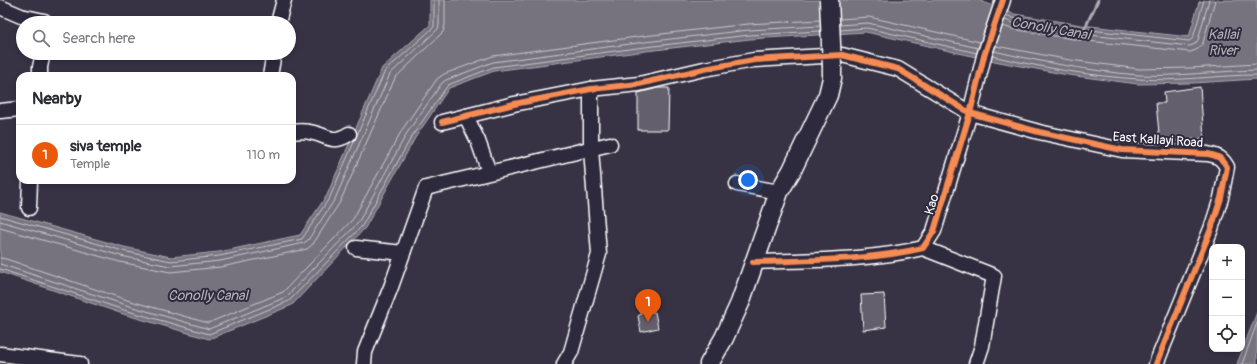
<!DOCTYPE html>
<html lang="en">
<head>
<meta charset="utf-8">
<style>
  body { margin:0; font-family:Pangolin,sans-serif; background:#f2f2f3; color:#2b2b33 }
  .controls { position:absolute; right:12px; bottom:12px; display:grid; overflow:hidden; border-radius:8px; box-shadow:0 2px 6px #0003 }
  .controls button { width:36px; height:36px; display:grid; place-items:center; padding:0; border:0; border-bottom:1px solid #e1e1e2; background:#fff; color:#2b2b33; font:20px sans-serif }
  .you { position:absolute; left:748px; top:180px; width:14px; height:14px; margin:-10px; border:3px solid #fff; border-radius:50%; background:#1a73e8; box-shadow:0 0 0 6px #1a73e833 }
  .badge { display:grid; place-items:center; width:26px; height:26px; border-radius:50%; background:#ea580c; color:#fff; font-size:13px; font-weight:700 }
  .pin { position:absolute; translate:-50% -33px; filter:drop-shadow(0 1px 2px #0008) }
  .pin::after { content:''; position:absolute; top:21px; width:14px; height:12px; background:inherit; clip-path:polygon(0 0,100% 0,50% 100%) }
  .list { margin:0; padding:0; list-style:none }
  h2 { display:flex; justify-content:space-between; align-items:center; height:52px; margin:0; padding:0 16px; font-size:17px }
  h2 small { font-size:13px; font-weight:400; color:#7c7c81 }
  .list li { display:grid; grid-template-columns:26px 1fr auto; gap:12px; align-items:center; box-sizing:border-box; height:60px; padding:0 16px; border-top:1px solid #e1e1e2 }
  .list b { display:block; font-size:15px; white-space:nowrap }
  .list p { margin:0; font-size:13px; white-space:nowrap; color:#7c7c81 }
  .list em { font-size:13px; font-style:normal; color:#7c7c81 }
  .icon { flex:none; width:22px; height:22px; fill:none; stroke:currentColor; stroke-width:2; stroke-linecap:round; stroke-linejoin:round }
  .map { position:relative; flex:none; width:1257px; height:364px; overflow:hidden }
  .search { position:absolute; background:#fff; box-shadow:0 2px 6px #0003; left:16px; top:16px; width:280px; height:44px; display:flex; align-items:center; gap:10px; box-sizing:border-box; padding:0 14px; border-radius:22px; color:#7c7c81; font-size:15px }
  .panel { position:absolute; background:#fff; box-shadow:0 2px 6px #0003; left:16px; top:72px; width:280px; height:112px; border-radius:12px }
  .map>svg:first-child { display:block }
  .water { fill:#76737f; stroke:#adabb2 }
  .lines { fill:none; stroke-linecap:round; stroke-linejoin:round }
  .shore { stroke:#c8c7cc; stroke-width:1 }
  .stream { stroke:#adabb2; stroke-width:3 }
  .building { fill:#635f6d; stroke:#fff }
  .minor-casing { stroke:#fff; stroke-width:17 }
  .major-casing { stroke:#fff; stroke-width:21 }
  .minor { stroke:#2f2a3d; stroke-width:14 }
  .major { stroke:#2f2a3d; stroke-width:18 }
  .major-bridge-casing { stroke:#fff; stroke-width:21; stroke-linecap:butt }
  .major-bridge { stroke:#2f2a3d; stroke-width:18 }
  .cycleway-casing { stroke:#2f2a3d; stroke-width:8 }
  .cycleway { stroke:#f68b52; stroke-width:6 }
  .labels { text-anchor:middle; stroke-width:4; stroke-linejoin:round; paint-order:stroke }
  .street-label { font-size:13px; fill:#fff; stroke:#2f2a3d }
  .water-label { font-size:14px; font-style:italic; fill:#b4b2b9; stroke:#2f2a3d }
</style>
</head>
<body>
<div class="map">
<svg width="1257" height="364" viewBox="0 0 1257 364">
  <rect width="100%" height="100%" fill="#373345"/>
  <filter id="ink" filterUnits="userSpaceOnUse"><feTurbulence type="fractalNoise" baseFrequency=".025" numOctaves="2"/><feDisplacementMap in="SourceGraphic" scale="8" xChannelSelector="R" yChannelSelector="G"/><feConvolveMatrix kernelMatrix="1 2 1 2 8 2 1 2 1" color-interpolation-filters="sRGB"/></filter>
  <g filter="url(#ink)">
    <g class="water">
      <polygon points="430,0 978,0 1014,14 1081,25 1189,37 1199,2 1210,0 1257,0 1257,79 1192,83 1138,84 1068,75 994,61 866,32 750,39 646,51 494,71 449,88 415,138 365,228 292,305 209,339 123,314 0,272 0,212 124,247 171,257 219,252 300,235 327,195 382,68 430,25"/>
      <polygon points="1257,312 1257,364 1237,364"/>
    </g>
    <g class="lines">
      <g class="shore">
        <polyline points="1006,15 1013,18 1081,29 1189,41 1193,38 1204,0"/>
        <polyline points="840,19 869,17 980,42"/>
        <polyline points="1005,20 1013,23 1080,34 1190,46 1195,44 1198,40 1209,0"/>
        <polyline points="840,25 868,23 978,48"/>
        <polyline points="1003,26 1012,29 1079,40 1191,52 1198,49 1203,43 1215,0"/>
        <polyline points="840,30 867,28 977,53"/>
        <polyline points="996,46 1070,60 1139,69 1191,68 1257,64"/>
        <path d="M994,51C1041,62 1090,71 1138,75C1178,77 1217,71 1257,70"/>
        <path d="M992,56C1040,67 1089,76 1138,79C1177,82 1217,75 1257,75"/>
        <polyline points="0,216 123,251 171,261 219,256 302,239 330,197 385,71 434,27 434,0"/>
        <polyline points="0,221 121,256 170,266 220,261 304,243 308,240 335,199 390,74 438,29 439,25 439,0"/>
        <polyline points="0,228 120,262 170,272 221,267 307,249 313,244 340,202 395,78 443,32 445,25 445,0"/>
        <polyline points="0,258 6,259 127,300 208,323 283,292 353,219 402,130 437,79 444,74 493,56 644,36 748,24 820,20"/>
        <polyline points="0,264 126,305 209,329 286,297 358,223 407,133 442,83 446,80 493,62 645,42 749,30 820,26"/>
        <polyline points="0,269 124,310 209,334 289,301 362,226 412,136 448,85 494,67 645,47 750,35 820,31"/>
        <polyline points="1242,364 1257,323"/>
      </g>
      <polyline class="stream" points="1085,28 1098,0"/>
    </g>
    <g class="building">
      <polygon points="1200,87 1204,138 1160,143 1156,103 1165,103 1164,92"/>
      <polygon points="658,88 669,88 668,130 638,130 638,93"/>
      <polygon points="884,294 886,327 863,330 861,295"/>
      <polygon points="648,306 650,312 655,312 658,328 641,332 638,316 641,314 638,308"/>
    </g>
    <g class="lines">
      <defs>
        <g id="minor">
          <polyline points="0,7 21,16 44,21 45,23"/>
          <polyline points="278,23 284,0"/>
          <polyline points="40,76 40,67 43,53"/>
          <polyline points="270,76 274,53"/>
          <polyline points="0,111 20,109"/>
          <polyline points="466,116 478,141 489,172"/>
          <path d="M442,122L514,104L591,89L639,84L704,69L754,60L842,55L898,69L970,113L1039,132L1122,150L1208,154C1218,156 1222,158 1227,167L1221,198L1211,229L1156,364"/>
          <path d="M292,132C299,131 307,131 314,133C330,137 333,144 349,134"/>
          <polyline points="737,184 779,192"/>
          <polyline points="29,208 30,180"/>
          <polyline points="356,248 403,253"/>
          <polyline points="923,248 994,276 982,346 976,364"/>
          <path d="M753,262C810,260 868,261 923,248L934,231L970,113L984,56L1003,0"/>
          <polyline points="0,354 80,364"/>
          <polyline points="364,364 365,352 391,287 426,188 610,144"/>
          <polyline points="564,364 571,352 599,254 591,149 591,89"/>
        </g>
        <polyline id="major" points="709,364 724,338 740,303 779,192 792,170 828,95 832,78 832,66"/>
      </defs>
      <use href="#minor" class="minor-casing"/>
      <use href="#major" class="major-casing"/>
      <use href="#minor" class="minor"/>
      <use href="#major" class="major"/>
      <defs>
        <polyline id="major-bridge" points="829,0 832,66"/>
      </defs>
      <use href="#major-bridge" class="major-bridge-casing"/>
      <use href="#major-bridge" class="major-bridge"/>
      <defs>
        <g id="cycleway">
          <path d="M442,122L514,104L591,89L639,84L704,69L754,60L842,55L898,69L970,113L1039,132L1122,150L1208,154C1218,156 1222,158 1227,167L1221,198L1211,229L1156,364"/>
          <path d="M753,262C810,260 868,261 923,248L934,231L970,113L984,56L1003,0"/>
        </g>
      </defs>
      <use href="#cycleway" class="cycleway-casing"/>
      <use href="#cycleway" class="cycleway"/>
    </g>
  </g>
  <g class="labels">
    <g class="street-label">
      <text transform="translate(1158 139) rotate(4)" y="5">East Kallayi Road</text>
      <text transform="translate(931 204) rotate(-73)" y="5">Kao</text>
    </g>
    <g class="water-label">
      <text transform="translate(1051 28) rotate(10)" y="5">Conolly Canal</text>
      <text x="1223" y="39">Kallai<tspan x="1223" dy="16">River</tspan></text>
      <text x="208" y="300">Conolly Canal</text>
    </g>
  </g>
</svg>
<div class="controls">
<button>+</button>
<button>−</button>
<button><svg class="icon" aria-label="locate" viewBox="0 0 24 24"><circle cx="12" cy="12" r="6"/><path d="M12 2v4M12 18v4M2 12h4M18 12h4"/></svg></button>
</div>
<div class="you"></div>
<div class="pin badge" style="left:648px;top:322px">1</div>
<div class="search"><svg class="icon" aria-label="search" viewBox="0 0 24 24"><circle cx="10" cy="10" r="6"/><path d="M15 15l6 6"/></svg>Search here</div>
<section class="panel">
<h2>Nearby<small></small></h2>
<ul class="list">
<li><span class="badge">1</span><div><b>siva temple</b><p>Temple</p></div><em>110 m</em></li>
</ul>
</section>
</div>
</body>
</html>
